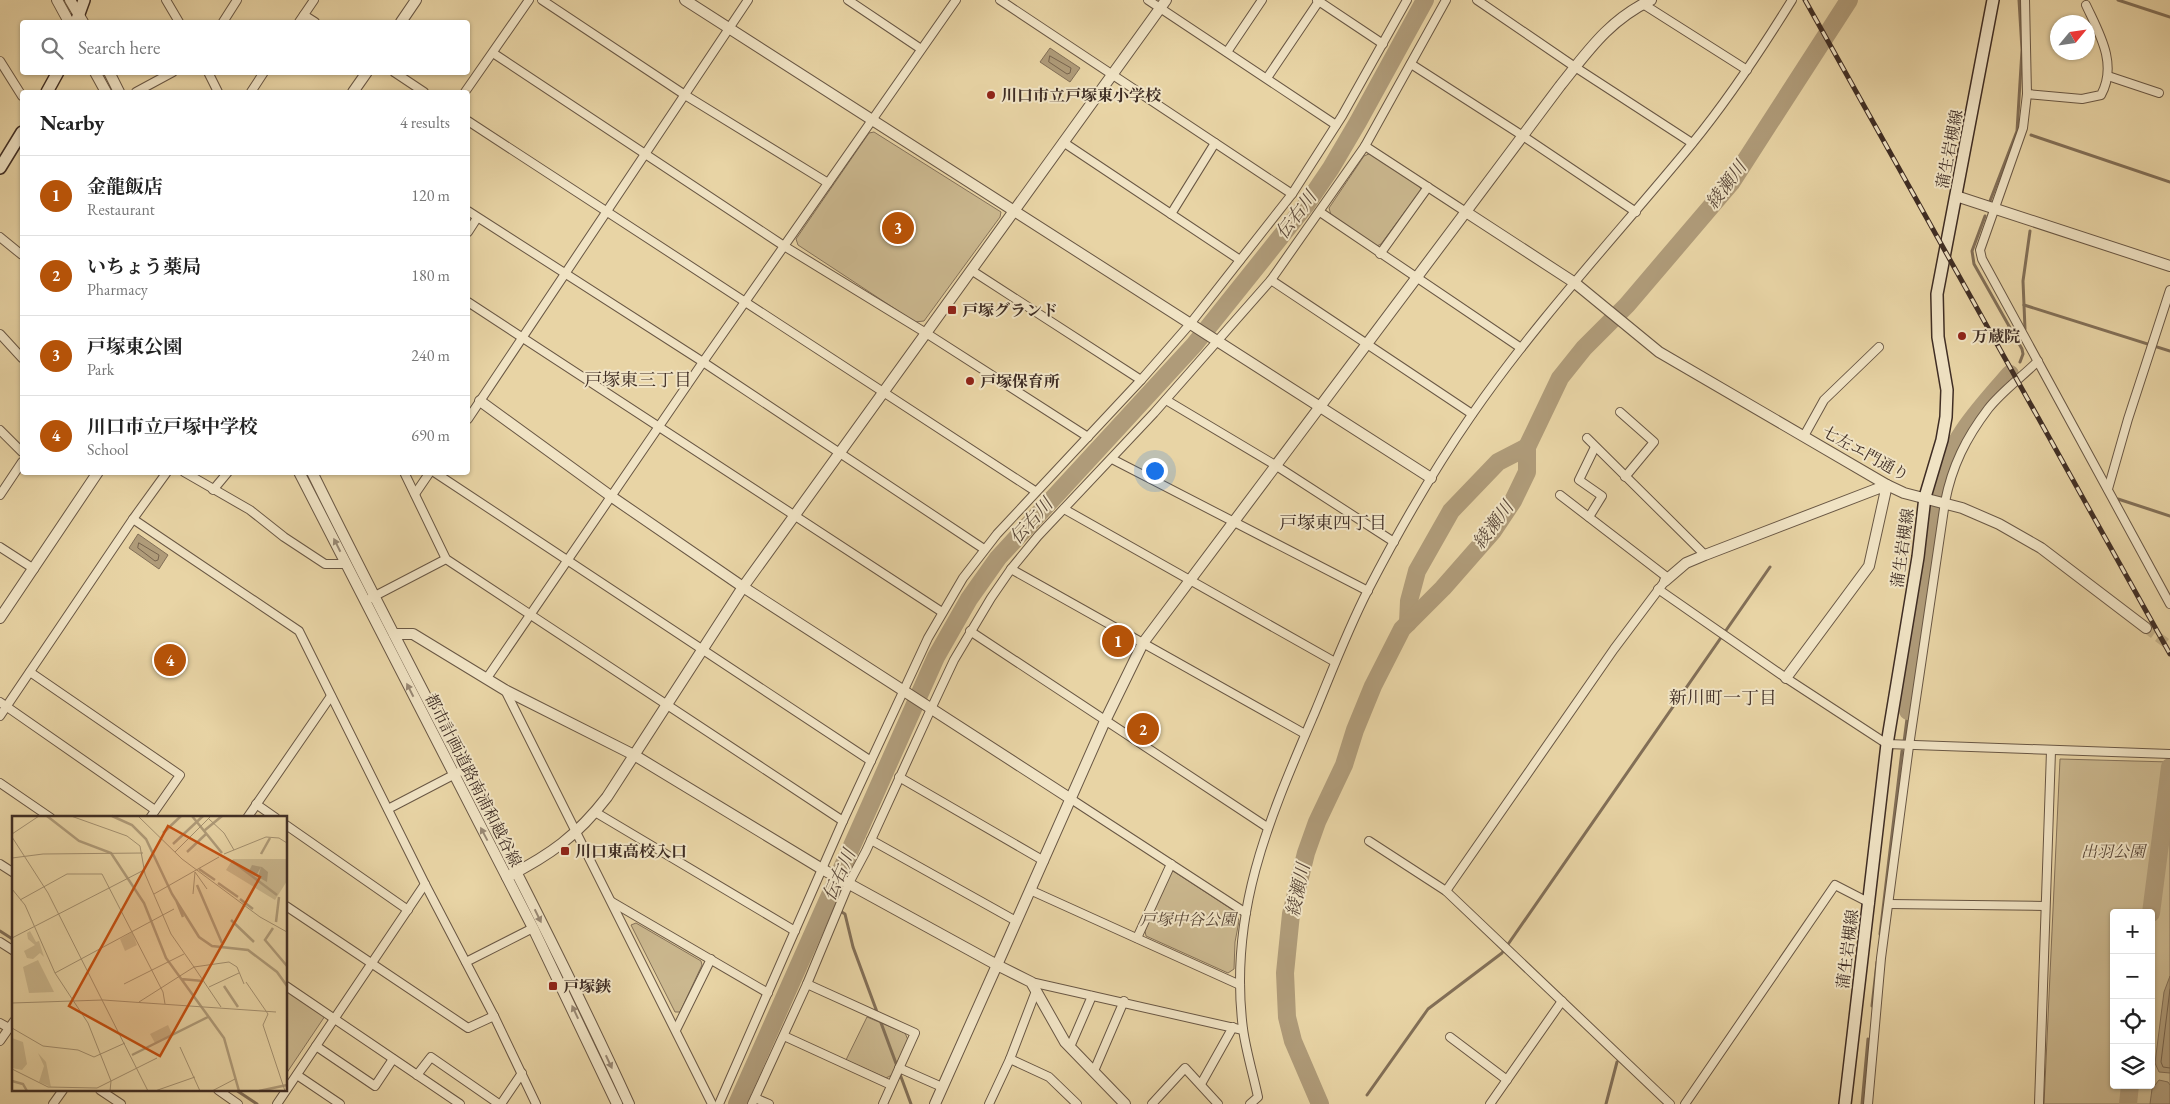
<!DOCTYPE html>
<html lang="en">
<head>
<meta charset="utf-8">
<style>
  body { margin:0; font-family:"EB Garamond","Noto Serif JP",serif; background:#f6f6f6; color:#222 }
  .controls { position:absolute; right:15px; bottom:15px; display:grid; overflow:hidden; border-radius:5px; box-shadow:0 1px 4px #0004 }
  .controls button { width:45px; height:45px; display:grid; place-items:center; padding:0; border:0; border-bottom:1px solid #e0e0e0; background:#fff; color:#222; font:25px sans-serif }
  .compass { position:absolute; left:2050px; top:15px; width:45px; height:45px; border-radius:50%; background:#fff; box-shadow:0 1px 4px #0004; rotate:61deg }
  .you { position:absolute; left:1154px; top:470px; width:18px; height:18px; margin:-12px; border:4px solid #fff; border-radius:50%; background:#1a73e8; box-shadow:0 0 0 8px #1a73e833 }
  .badge { display:grid; place-items:center; width:32px; height:32px; border-radius:50%; background:#b45309; color:#fff; font-size:16px; font-weight:700 }
  .pin { position:absolute; translate:-50% -50%; border:2px solid #fff; box-shadow:0 1px 5px #0006 }
  .list { margin:0; padding:0; list-style:none }
  h2 { display:flex; justify-content:space-between; align-items:center; height:65px; margin:0; padding:0 20px; font-size:21px }
  h2 small { font-size:16px; font-weight:400; color:#767676 }
  .list li { display:grid; grid-template-columns:32px 1fr auto; gap:15px; align-items:center; box-sizing:border-box; height:80px; padding:0 20px; border-top:1px solid #e0e0e0 }
  .list b { display:block; font-size:19px; white-space:nowrap }
  .list p { margin:0; font-size:16px; white-space:nowrap; color:#767676 }
  .list em { font-size:16px; font-style:normal; color:#767676 }
  .icon { flex:none; width:28px; height:28px; fill:none; stroke:currentColor; stroke-width:2; stroke-linecap:round; stroke-linejoin:round }
  .map { position:relative; flex:none; width:2170px; height:1104px; overflow:hidden }
  .search { position:absolute; background:#fff; box-shadow:0 1px 4px #0004; left:20px; top:20px; width:450px; height:55px; display:flex; align-items:center; gap:12px; box-sizing:border-box; padding:0 18px; border-radius:5px; color:#767676; font-size:19px }
  .panel { position:absolute; background:#fff; box-shadow:0 1px 4px #0004; left:20px; top:90px; width:450px; height:385px; border-radius:5px }
  .map>svg:first-child { display:block }
  .green { fill:#cbb88f; stroke:#85725a; fill-rule:evenodd }
  .water { fill:#af9b79; stroke:#826f57 }
  .lines { fill:none; stroke-linecap:round; stroke-linejoin:round }
  .shore { stroke:#77644e; stroke-width:1 }
  .stream { stroke:#826f57; stroke-width:3 }
  .river { stroke:#af9b79; stroke-width:18 }
  .tertiary-tunnel { stroke:#c6b38b; stroke-width:10; stroke-dasharray:10 5; stroke-linecap:butt }
  .minor-casing { stroke:#695744; stroke-width:10 }
  .tertiary-casing { stroke:#695744; stroke-width:12 }
  .secondary-casing { stroke:#3f2d24; stroke-width:14 }
  .minor { stroke:#f0e3c4; stroke-width:8 }
  .tertiary { stroke:#f0e3c4; stroke-width:10 }
  .secondary { stroke:#f0e3c4; stroke-width:11 }
  .rail-casing { stroke:#3f2d24; stroke-width:5 }
  .rail { stroke:#f0e3c4; stroke-width:3; stroke-dasharray:9; stroke-linecap:butt }
  .oneway { fill:#988874 }
  .poi-dot { fill:#8f2418; stroke:#f0e3c4; stroke-width:2 }
  .labels { text-anchor:middle; stroke-width:4; stroke-linejoin:round; paint-order:stroke }
  .poi-label { font-size:16px; font-weight:bold; fill:#3f2d24; stroke:#f0e3c4; text-anchor:start }
  .street-label { font-size:16px; fill:#3f2d24; stroke:#f0e3c4 }
  .park-label { font-size:16px; font-style:italic; fill:#5b4939; stroke:#f0e3c4 }
  .water-label { font-size:18px; font-style:italic; fill:#5b4839; stroke:#f0e3c4 }
  .neighbourhood-label { font-size:18px; fill:#3f2d24; stroke:#f0e3c4 }
  .inset-river { fill:none; stroke:#af9b79; stroke-width:2.5 }
  .inset-road { fill:none; stroke:#a49171; stroke-width:1 }
  .view { fill:#c65011; fill-opacity:0.15; stroke:#c65011; stroke-width:2.5 }
  .inset-edge { fill:none; stroke:#3f2d24; stroke-width:2.5 }
</style>
</head>
<body>
<div class="map">
<svg width="2170" height="1104" viewBox="0 0 2170 1104">
  <rect width="100%" height="100%" fill="#e8d4a5"/>
  <filter id="stains"><feTurbulence type="fractalNoise" baseFrequency=".004" numOctaves="4"/><feColorMatrix values="0 0 0 0 .2 0 0 0 0 .09 0 0 0 0 .02 0 0 0 .5 -.17"/></filter>
  <radialGradient id="worn" r=".72"><stop offset=".6" stop-color="#630" stop-opacity="0"/><stop offset="1" stop-color="#630" stop-opacity=".3"/></radialGradient>
  <g class="green">
    <polygon points="874,132 1001,212 1000,217 924,321 915,322 798,245 796,239 869,133"/>
    <polygon points="1371,153 1420,187 1421,190 1381,244 1377,246 1331,215 1329,208 1364,156"/>
    <path d="M2060,759L2170,762V1104H2044ZM2114,913H2151V1085H2114Z"/>
    <polygon points="1173,871 1236,912 1239,921 1235,942 1234,969 1228,973 1146,936 1145,931 1170,872"/>
    <polygon points="636,923 701,961 702,965 680,1012 675,1012 631,925"/>
    <polygon points="286,990 325,1016 286,1074"/>
    <polygon points="867,1017 905,1033 908,1040 892,1075 886,1078 846,1060"/>
  </g>
  <g class="water">
    <polygon points="1050,48 1080,68 1070,82 1040,62"/>
    <polygon points="138,534 168,555 159,569 129,548"/>
    <polygon points="2170,976 2170,1073 2159,1072 2155,1063 2164,992"/>
    <polygon points="2159,1080 2168,1082 2170,1085 2170,1104 2150,1104 2152,1089"/>
  </g>
  <g class="lines">
    <g class="shore">
      <polygon points="1050,56 1071,68 1070,73 1067,74 1049,62"/>
      <polygon points="139,543 159,555 158,560 155,561 138,548"/>
      <polyline points="2170,989 2161,1062 2163,1067 2170,1068"/>
    </g>
    <g class="stream">
      <polyline points="2118,0 2170,17"/>
      <polyline points="2031,135 2170,182"/>
      <polyline points="1990,201 2017,131 2022,50 2019,0"/>
      <polyline points="1985,216 1972,251 1974,264 2022,349 2023,354 2020,362"/>
      <polyline points="2024,305 2170,351"/>
      <polyline points="2025,329 2023,281 2030,231"/>
      <polyline points="2118,499 2170,516"/>
      <polyline points="1904,742 1908,711"/>
      <polyline points="827,903 845,914 853,947 911,1104"/>
      <polyline points="0,931 14,940"/>
      <polyline points="1880,934 1902,751"/>
      <polyline points="1872,1006 1877,962"/>
      <polyline points="236,1090 257,1104"/>
      <polyline points="1367,1095 1428,1009 1502,953 1770,567"/>
      <polyline points="1606,1104 1617,1062"/>
      <polyline points="1862,1104 1868,1039"/>
    </g>
    <g class="river">
      <path d="M1938,492C1945,445 1980,408 2010,374"/>
      <polyline points="1408,623 1409,601 1417,571 1451,511 1498,462 1527,447"/>
      <polyline points="1908,711 1911,676 1935,507"/>
      <polyline points="2151,913 2170,767"/>
      <polyline points="737,1104 936,657 969,599 998,558 1194,345 1306,205 1331,168 1358,122 1425,0"/>
      <polyline points="1320,1104 1293,1041 1287,1017 1285,973 1291,914 1306,853 1317,822 1344,765 1355,730 1373,686 1402,629 1443,588 1493,531 1513,501 1527,472 1527,447 1560,378 1584,348 1627,305 1731,183 1849,0"/>
      <polyline points="2128,1104 2130,1085"/>
    </g>
    <polyline class="tertiary-tunnel" points="2146,628 2170,646"/>
    <defs>
      <g id="minor">
        <polyline points="166,0 179,22"/>
        <polyline points="542,0 685,95 828,183"/>
        <polyline points="848,0 921,49"/>
        <polyline points="1000,0 1292,194"/>
        <polyline points="1148,0 1336,125"/>
        <polyline points="1317,0 1383,44"/>
        <polyline points="1477,0 1575,67 1692,143"/>
        <polyline points="2025,0 2027,94 2023,128 1980,250 1982,259 2170,604"/>
        <polyline points="1643,4 1747,70"/>
        <polyline points="304,15 315,22"/>
        <polyline points="223,22 237,0"/>
        <polyline points="299,22 314,0"/>
        <polyline points="1227,52 1262,0"/>
        <polyline points="493,53 784,246 926,333 1088,437"/>
        <polyline points="0,61 22,96"/>
        <polyline points="1411,64 1523,136 1636,212"/>
        <polyline points="208,72 218,92"/>
        <polyline points="394,72 424,92"/>
        <polyline points="2108,76 2159,93"/>
        <polyline points="1267,78 1319,1"/>
        <polyline points="136,92 173,72"/>
        <polyline points="251,92 264,72"/>
        <polyline points="465,92 529,0"/>
        <path d="M2027,94L2082,99L2101,95C2118,64 2099,33 2086,5"/>
        <polyline points="468,121 1035,491"/>
        <polyline points="1063,142 1240,260"/>
        <polyline points="1365,146 1466,212"/>
        <polyline points="468,211 703,362 984,549"/>
        <polyline points="1320,212 1521,348"/>
        <polyline points="1171,214 1215,143"/>
        <polyline points="468,232 477,218"/>
        <polyline points="0,237 22,255"/>
        <polyline points="1380,254 1428,187"/>
        <polyline points="971,270 1141,380"/>
        <polyline points="1271,280 1472,414"/>
        <polyline points="468,302 942,612"/>
        <polyline points="0,334 22,358"/>
        <polyline points="1166,400 1275,465 1394,542"/>
        <polyline points="1620,412 1654,442 1625,477"/>
        <polyline points="468,419 748,0"/>
        <polyline points="0,430 22,452"/>
        <polyline points="1804,436 1824,400 1879,347"/>
        <polyline points="1587,438 1705,555"/>
        <polyline points="1112,459 1368,591"/>
        <polyline points="184,472 250,510 284,537 325,564 346,564"/>
        <polyline points="404,472 446,559 843,821"/>
        <polyline points="434,472 871,761"/>
        <polyline points="2108,489 2128,419 2170,290"/>
        <polyline points="213,490 228,472"/>
        <polyline points="415,494 430,472"/>
        <polyline points="0,495 22,462"/>
        <polyline points="1560,495 1668,578"/>
        <polyline points="1064,509 1335,662"/>
        <polyline points="1589,517 1602,496 1579,480 1595,447"/>
        <polyline points="133,519 299,631 425,884 494,1016 536,1104"/>
        <polyline points="0,547 34,569"/>
        <polyline points="1011,569 1305,734"/>
        <polyline points="1658,589 1786,678 1887,744 2170,754"/>
        <polyline points="371,598 446,559"/>
        <polyline points="970,631 1267,827"/>
        <polyline points="30,672 180,775 150,818"/>
        <polyline points="487,678 703,362 956,0"/>
        <polyline points="505,690 712,1104"/>
        <polyline points="0,702 155,810"/>
        <polyline points="0,716 133,519 167,472"/>
        <polyline points="899,777 1044,861"/>
        <polyline points="0,783 51,818"/>
        <polyline points="1071,799 1246,913"/>
        <polyline points="256,804 276,818"/>
        <polyline points="388,809 459,772"/>
        <polyline points="595,812 795,931"/>
        <polyline points="247,818 331,696"/>
        <polyline points="286,825 408,910"/>
        <polyline points="871,840 1016,921"/>
        <polyline points="1369,841 1446,891 1670,1104"/>
        <polyline points="0,864 14,873"/>
        <polyline points="1030,890 1240,985"/>
        <polyline points="1446,891 1614,649 1665,581"/>
        <polyline points="612,902 768,993"/>
        <polyline points="1889,904 2045,906"/>
        <polyline points="286,906 468,1028 494,1016"/>
        <polyline points="1137,938 1171,864"/>
        <polyline points="0,942 14,951"/>
        <polyline points="466,962 533,928"/>
        <polyline points="1031,982 1243,1030"/>
        <polyline points="807,984 915,1033 883,1104"/>
        <polyline points="286,986 460,1104"/>
        <polyline points="1036,991 1010,1059 1049,1077 1077,1104"/>
        <polyline points="0,1023 9,1028"/>
        <polyline points="676,1030 711,959"/>
        <polyline points="784,1036 891,1085"/>
        <polyline points="1450,1037 1507,1080"/>
        <polyline points="0,1041 14,1021"/>
        <polyline points="316,1046 375,1086 393,1059"/>
        <polyline points="1070,1047 1092,996"/>
        <polyline points="899,1068 942,1087"/>
        <polyline points="1094,1071 1124,1001"/>
        <polyline points="297,1075 340,1104"/>
        <polyline points="417,1075 431,1057 499,1104"/>
        <polyline points="1201,1084 1233,1027"/>
        <polyline points="100,1090 121,1104"/>
        <polyline points="218,1090 238,1104"/>
        <polyline points="755,1098 769,1104"/>
        <polyline points="53,1104 63,1090"/>
        <polyline points="277,1104 425,884"/>
        <polyline points="501,1104 522,1073"/>
        <polyline points="719,1104 843,821 928,638 963,578 997,534 1141,380 1190,324 1292,194 1342,116 1407,0"/>
        <polyline points="752,1104 807,984 849,883 866,851 931,709 954,660 991,598 1011,569 1038,536 1154,413 1271,280 1365,146 1446,0"/>
        <polyline points="989,1104 1010,1059"/>
        <polyline points="1152,1104 1185,1068 1218,1104"/>
        <path d="M1250,1104L1258,1097C1253,1074 1246,1051 1243,1029C1228,911 1270,817 1315,712C1332,671 1348,629 1368,590C1399,530 1433,471 1471,416C1537,320 1617,235 1691,145C1728,100 1761,50 1792,0"/>
        <polyline points="1490,1104 1562,1001"/>
        <polyline points="1685,1104 1835,885 1870,903"/>
        <path d="M1868,1104L1881,958L1909,746L1945,502C1952,466 1966,438 1988,409C2002,391 2022,377 2038,361"/>
        <polyline points="2039,1104 2051,751"/>
      </g>
      <g id="tertiary">
        <polyline points="57,0 69,22"/>
        <polyline points="70,0 83,22"/>
        <polyline points="685,0 1431,478"/>
        <polyline points="401,22 416,0"/>
        <polyline points="95,72 106,92"/>
        <polyline points="109,72 119,92"/>
        <polyline points="353,92 367,72"/>
        <polyline points="1956,196 2170,266"/>
        <polyline points="1466,212 1575,283 1659,352 1887,485 1904,493 1962,508 1999,524 2041,548 2146,628"/>
        <polyline points="480,401 612,497 743,587 1071,799"/>
        <polyline points="299,472 533,928 617,1104"/>
        <path d="M312,472C416,684 531,890 629,1104"/>
        <polyline points="1665,581 1686,563 1705,555 1887,485 1869,566 1786,678"/>
        <polyline points="0,618 98,472"/>
        <path d="M394,634H413L505,690L634,755L822,869L997,965L1105,721L1143,643L1560,86C1588,51 1609,20 1651,0"/>
        <path d="M507,877C550,855 577,836 607,797L743,587L1166,0"/>
        <polyline points="935,1104 997,965 1031,982 1065,1042 1125,1104"/>
      </g>
      <g id="secondary">
        <polyline points="76,22 84,0"/>
        <polyline points="47,92 58,72"/>
        <polyline points="0,168 22,132"/>
        <polyline points="1845,1104 1887,744 1918,557 1925,497 1942,440 1946,417 1947,390 1938,337 1937,294 1993,0"/>
      </g>
    </defs>
    <use href="#minor" class="minor-casing"/>
    <use href="#tertiary" class="tertiary-casing"/>
    <use href="#secondary" class="secondary-casing"/>
    <use href="#minor" class="minor"/>
    <use href="#tertiary" class="tertiary"/>
    <use href="#secondary" class="secondary"/>
    <defs>
      <polyline id="rail" points="1805,0 2170,654"/>
    </defs>
    <use href="#rail" class="rail-casing"/>
    <use href="#rail" class="rail"/>
  </g>
  <defs><path id="oneway-solid" d="M-6-.8H1V-3.2L6.5 0L1 3.2V.8H-6Z" transform="scale(1.25)"/></defs>
  <g class="oneway">
    <use href="#oneway-solid" transform="translate(337 545) rotate(-117)"/>
    <use href="#oneway-solid" transform="translate(410 690) rotate(-117)"/>
    <use href="#oneway-solid" transform="translate(484 834) rotate(-118)"/>
    <use href="#oneway-solid" transform="translate(538 916) rotate(64)"/>
    <use href="#oneway-solid" transform="translate(575 1012) rotate(-115)"/>
    <use href="#oneway-solid" transform="translate(609 1062) rotate(65)"/>
  </g>
  <g class="poi-dot">
    <circle cx="991" cy="95" r="5"/>
    <rect x="947" y="305" width="10" height="10" rx="2.5"/>
    <circle cx="1962" cy="336" r="5"/>
    <circle cx="970" cy="381" r="5"/>
    <rect x="560" y="846" width="10" height="10" rx="2.5"/>
    <rect x="548" y="981" width="10" height="10" rx="2.5"/>
  </g>
  <g class="labels">
    <g class="poi-label">
      <text x="1001" y="101">川口市立戸塚東小学校</text>
      <text x="962" y="316">戸塚グランド</text>
      <text x="1972" y="342">万蔵院</text>
      <text x="980" y="387">戸塚保育所</text>
      <text x="575" y="857">川口東高校入口</text>
      <text x="563" y="992">戸塚鋏</text>
    </g>
    <g class="street-label">
      <text transform="translate(1949 149) rotate(-79)" y="6">蒲生岩槻線</text>
      <text transform="translate(1866 453) rotate(29)" y="6">七左エ門通り</text>
      <text transform="translate(1902 548) rotate(-82)" y="6">蒲生岩槻線</text>
      <text transform="translate(474 780) rotate(63)" y="6">都市計画道路南浦和越谷線</text>
      <text transform="translate(1847 949) rotate(-83)" y="6">蒲生岩槻線</text>
    </g>
    <g class="park-label">
      <text x="2113" y="857">出羽公園</text>
      <text x="1188" y="925">戸塚中谷公園</text>
    </g>
    <g class="water-label">
      <text transform="translate(1726 185) rotate(-53)" y="6">綾瀬川</text>
      <text transform="translate(1296 215) rotate(-53)" y="6">伝右川</text>
      <text transform="translate(1031 521) rotate(-48)" y="6">伝右川</text>
      <text transform="translate(1493 525) rotate(-53)" y="6">綾瀬川</text>
      <text transform="translate(839 875) rotate(-66)" y="6">伝右川</text>
      <text transform="translate(1298 890) rotate(-78)" y="6">綾瀬川</text>
    </g>
    <g class="neighbourhood-label">
      <text x="638" y="386">戸塚東三丁目</text>
      <text x="1333" y="529">戸塚東四丁目</text>
      <text x="1723" y="704">新川町一丁目</text>
    </g>
  </g>
  <g transform="translate(12 816)">
    <rect width="275" height="275" fill="#e8d4a5"/>
    <path d="M221,43H275V65L263,84L214,54ZM18,115L24,126L27,125L32,141L28,137L21,143L15,142L12,135L23,129L16,123L15,117ZM120,116L125,129L113,135L108,123ZM26,144L42,176L17,177L11,151ZM156,209L160,218L143,227L138,218ZM0,222L11,226L15,248L10,254L0,252ZM26,237L34,246L39,271L27,266L32,250Z" fill="#cbb88f"/>
    <path d="M240,49L250,51L256,56L255,66L246,61L249,51L244,60L237,55Z" fill="#af9b79"/>
    <path class="inset-river" d="M35,0L67,25L99,37L132,87L154,142L212,222L227,275M100,0L120,9L134,23L160,78L187,121L200,130L236,134L265,156L275,170M180,0L210,37M193,14L210,0M151,17L169,0M161,28L191,0M175,36L194,18M249,38L258,22M220,45L265,79M187,53L203,64M206,67L226,81M185,69L210,127M228,83L241,93M164,84L171,101M219,104L242,126M264,106L267,81M261,112L253,124L275,150M169,163L191,165M212,170L226,191M120,239L196,201M0,265L11,268L15,275M247,275L275,269"/>
    <path class="inset-road" d="M59,0L115,20L128,30L133,58L159,118L182,151L127,186M126,0L170,43L248,101L275,116M197,3L212,17L222,34M0,18L27,0M0,21L36,77L136,275M163,36L199,0M212,38L254,21L267,22L275,27M0,42L31,38L131,37M0,73L13,89L43,157L76,207L99,265L98,275M142,78L207,41M181,78L183,56L195,73M8,84L55,58H90L151,176L153,188M0,122L132,54M43,157L162,93M234,166L256,198L251,209L273,275M112,168L172,138M197,171L227,157M0,187L91,184L264,196M209,191L182,151L217,146L225,151L232,168M0,212L31,230L66,234L82,241L113,227M168,231L188,275M0,253L36,271L85,272L145,242M143,275L183,261M200,275L223,263"/>
    <path class="view" d="M156,10L248,61L148,240L57,190Z"/>
    <rect width="275" height="275" class="inset-edge"/>
  </g>
  <rect width="100%" height="100%" filter="url(#stains)"/>
  <rect width="100%" height="100%" fill="url(#worn)"/>
</svg>
<div class="controls">
<button>+</button>
<button>−</button>
<button><svg class="icon" aria-label="locate" viewBox="0 0 24 24"><circle cx="12" cy="12" r="6"/><path d="M12 2v4M12 18v4M2 12h4M18 12h4"/></svg></button>
<button><svg class="icon" aria-label="layers" viewBox="0 0 24 24"><path d="M12 4l9 5-9 5-9-5zM3 14l9 5 9-5"/></svg></button>
</div>
<svg class="compass" viewBox="-18 -18 36 36"><path d="M0-13l5 13h-10z" fill="#e53935"/><path d="M0 13l5-13h-10z" fill="#767676"/></svg>
<div class="you"></div>
<div class="pin badge" style="left:1118px;top:641px">1</div>
<div class="pin badge" style="left:1143px;top:729px">2</div>
<div class="pin badge" style="left:898px;top:228px">3</div>
<div class="pin badge" style="left:170px;top:660px">4</div>
<div class="search"><svg class="icon" aria-label="search" viewBox="0 0 24 24"><circle cx="10" cy="10" r="6"/><path d="M15 15l6 6"/></svg>Search here</div>
<section class="panel">
<h2>Nearby<small>4 results</small></h2>
<ul class="list">
<li><span class="badge">1</span><div><b>金龍飯店</b><p>Restaurant</p></div><em>120 m</em></li>
<li><span class="badge">2</span><div><b>いちょう薬局</b><p>Pharmacy</p></div><em>180 m</em></li>
<li><span class="badge">3</span><div><b>戸塚東公園</b><p>Park</p></div><em>240 m</em></li>
<li><span class="badge">4</span><div><b>川口市立戸塚中学校</b><p>School</p></div><em>690 m</em></li>
</ul>
</section>
</div>
</body>
</html>
